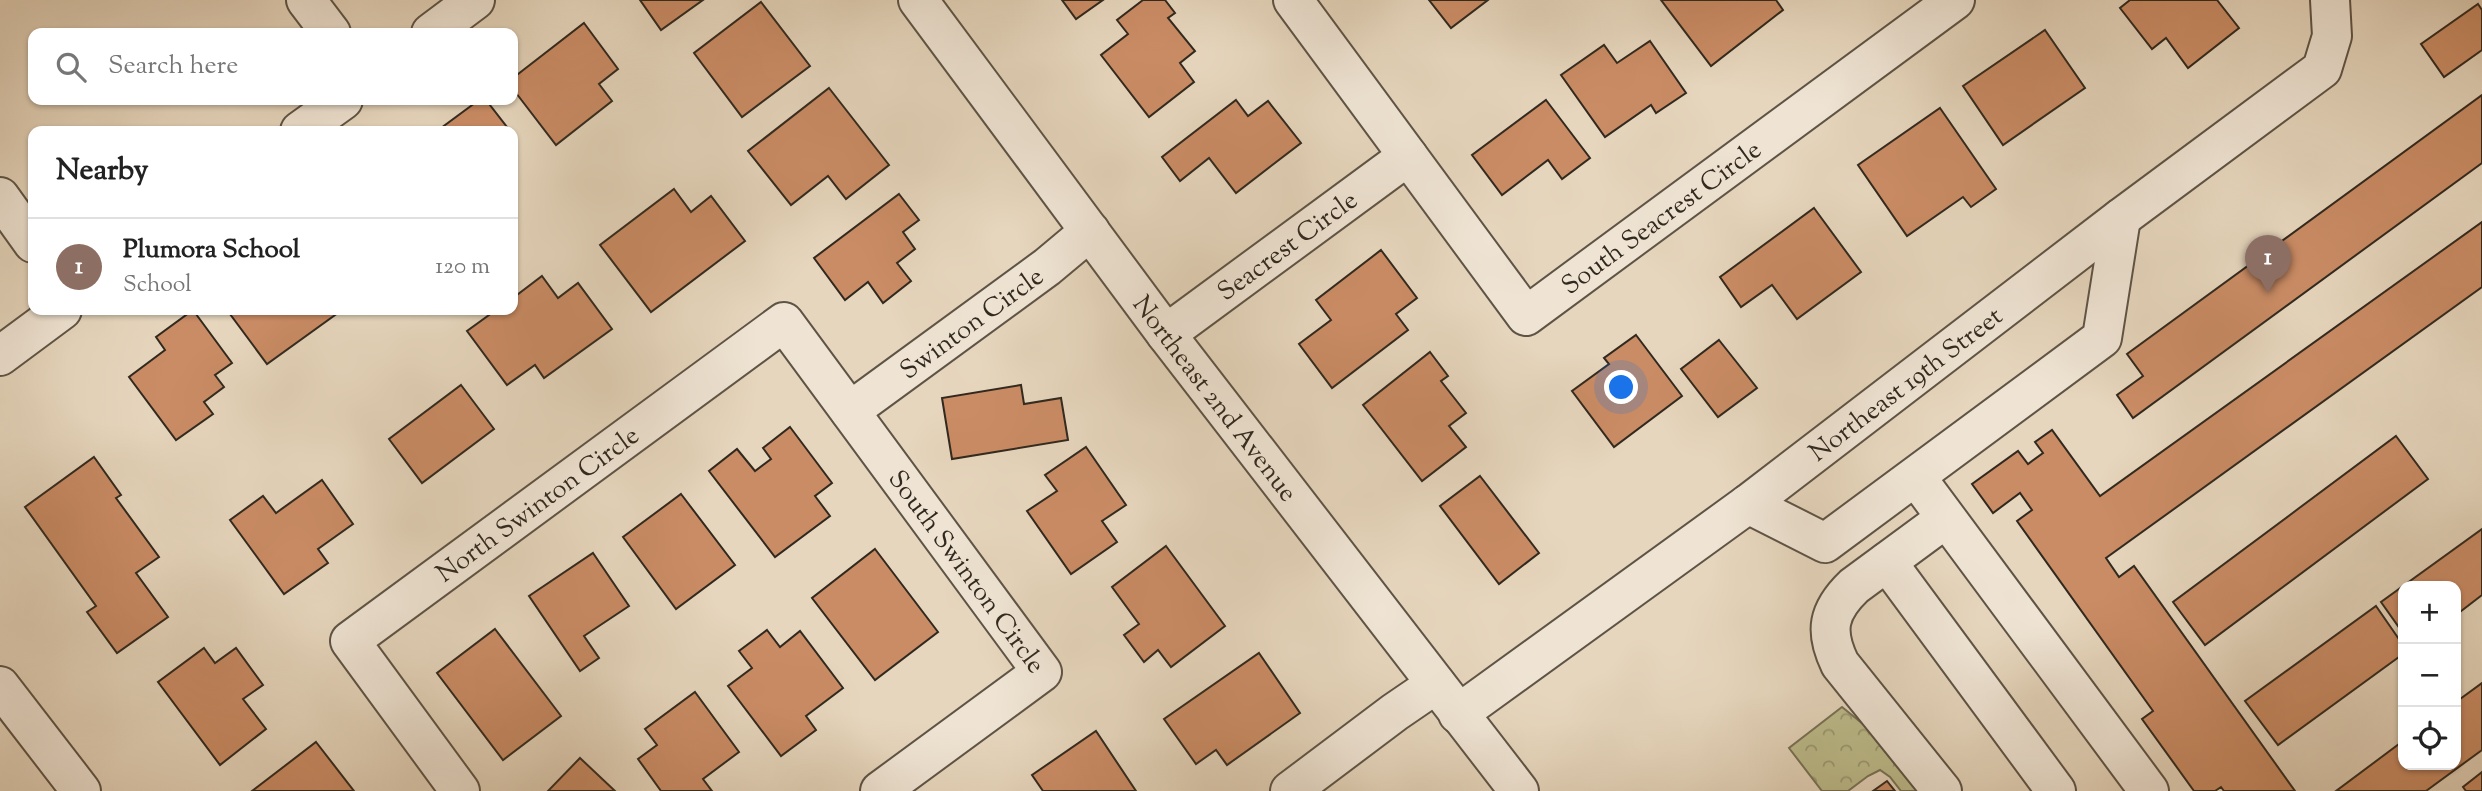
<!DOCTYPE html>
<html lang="en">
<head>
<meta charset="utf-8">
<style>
  body { margin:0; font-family:"Sorts Mill Goudy",serif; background:#f6f6f6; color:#222 }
  .controls { position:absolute; right:21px; bottom:21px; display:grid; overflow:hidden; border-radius:14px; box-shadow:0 2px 5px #0004 }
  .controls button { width:63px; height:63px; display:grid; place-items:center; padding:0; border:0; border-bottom:2px solid #e0e0e0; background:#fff; color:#222; font:35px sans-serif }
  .you { position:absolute; left:1622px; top:388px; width:24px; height:24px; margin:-18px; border:5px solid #fff; border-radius:50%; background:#1a73e8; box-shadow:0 0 0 10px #1a73e833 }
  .badge { display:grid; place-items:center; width:46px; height:46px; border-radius:50%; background:#0f766e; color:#fff; font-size:23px; font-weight:700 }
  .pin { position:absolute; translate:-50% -58px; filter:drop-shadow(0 2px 4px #0008) }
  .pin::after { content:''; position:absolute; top:37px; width:24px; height:21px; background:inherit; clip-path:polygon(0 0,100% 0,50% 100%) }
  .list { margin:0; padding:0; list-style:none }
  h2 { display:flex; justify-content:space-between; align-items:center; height:91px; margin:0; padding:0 28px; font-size:30px }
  h2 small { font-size:23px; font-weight:400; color:#767676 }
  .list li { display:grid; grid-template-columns:46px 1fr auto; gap:21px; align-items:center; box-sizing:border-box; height:98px; padding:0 28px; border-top:2px solid #e0e0e0 }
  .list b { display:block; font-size:26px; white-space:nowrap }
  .list p { margin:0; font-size:23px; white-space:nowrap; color:#767676 }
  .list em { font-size:23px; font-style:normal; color:#767676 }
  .icon { flex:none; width:38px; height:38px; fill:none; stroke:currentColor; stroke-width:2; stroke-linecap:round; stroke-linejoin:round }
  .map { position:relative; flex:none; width:2482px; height:791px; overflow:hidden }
  .search { position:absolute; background:#fff; box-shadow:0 2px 5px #0004; left:28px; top:28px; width:490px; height:77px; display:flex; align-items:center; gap:18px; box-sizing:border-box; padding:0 24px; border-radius:14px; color:#767676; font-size:26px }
  .panel { position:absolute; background:#fff; box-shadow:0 2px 5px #0004; left:28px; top:126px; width:490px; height:189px; border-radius:14px }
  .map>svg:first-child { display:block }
  .park { fill:url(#park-crowns); stroke:#777256; stroke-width:2 }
  .building { fill:#ca8c65; stroke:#31291f; stroke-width:2 }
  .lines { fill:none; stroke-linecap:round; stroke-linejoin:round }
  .minor-casing { stroke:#5e5446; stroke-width:42 }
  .minor { stroke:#efe4d4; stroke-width:38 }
  .labels { text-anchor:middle; stroke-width:7; stroke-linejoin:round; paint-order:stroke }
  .street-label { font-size:26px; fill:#31291f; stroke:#efe4d4 }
</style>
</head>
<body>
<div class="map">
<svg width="2482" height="791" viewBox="0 0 2482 791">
  <defs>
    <pattern id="park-crowns" width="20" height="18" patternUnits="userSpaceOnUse" patternTransform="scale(1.75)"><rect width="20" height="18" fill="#bdbc8c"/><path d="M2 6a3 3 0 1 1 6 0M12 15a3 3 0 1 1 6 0" fill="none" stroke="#9a9972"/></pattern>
  </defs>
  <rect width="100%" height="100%" fill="#e6d6bd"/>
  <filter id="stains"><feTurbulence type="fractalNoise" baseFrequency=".00286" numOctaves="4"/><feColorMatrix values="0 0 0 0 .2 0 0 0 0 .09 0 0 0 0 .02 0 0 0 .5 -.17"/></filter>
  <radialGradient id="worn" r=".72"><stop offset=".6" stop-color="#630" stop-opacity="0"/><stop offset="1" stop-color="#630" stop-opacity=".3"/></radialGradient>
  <polygon class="park" points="1842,707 1874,733 1926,791 1901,791 1890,777 1880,770 1868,776 1848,791 1822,791 1789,748"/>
  <g class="building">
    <polygon points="640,0 703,0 661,30"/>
    <polygon points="1062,0 1103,0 1076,19"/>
    <polygon points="1143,0 1165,0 1175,13 1168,18 1195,51 1180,63 1194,82 1149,117 1101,55 1128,34 1117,20"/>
    <polygon points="1429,0 1488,0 1451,28"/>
    <polygon points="1661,0 1776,0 1783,10 1711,66"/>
    <polygon points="2130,0 2217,0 2239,28 2188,68 2166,38 2152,49 2120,8"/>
    <polygon points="761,2 810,66 742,117 694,53"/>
    <polygon points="2478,4 2482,10 2482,50 2444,77 2421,44"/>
    <polygon points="584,23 618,69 599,84 612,101 556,145 513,89 513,78"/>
    <polygon points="2045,30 2085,88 2003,145 1963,86"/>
    <polygon points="1650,41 1686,93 1656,113 1651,105 1605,137 1561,75 1604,45 1617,63"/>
    <polygon points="829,88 889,165 846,199 828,176 791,205 748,151"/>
    <polygon points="2482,95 2482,163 2133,418 2117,395 2143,376 2127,354"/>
    <polygon points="479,100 486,100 510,131 437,131"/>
    <polygon points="1236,100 1248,116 1268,101 1301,143 1236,193 1209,158 1180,181 1162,157"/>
    <polygon points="1546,100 1590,158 1562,179 1548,160 1502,195 1472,155"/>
    <polygon points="1940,108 1996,189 1971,207 1963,197 1907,236 1858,165"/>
    <polygon points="674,189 691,212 711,196 745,241 651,312 600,245"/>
    <polygon points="899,194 919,220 903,232 915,249 897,263 911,281 883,303 868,282 845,300 814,258"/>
    <polygon points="1814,208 1861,272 1797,319 1772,285 1741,307 1720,277"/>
    <polygon points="2482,222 2482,287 2106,558 2119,577 2134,566 2295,791 2224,791 2221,787 2215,791 2194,791 2142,719 2153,711 2017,521 2032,510 2020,493 1993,513 1972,484 2018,451 2028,464 2043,453 2035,442 2052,430 2100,496"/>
    <polygon points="1381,250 1417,298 1396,314 1408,330 1332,388 1299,344 1331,320 1316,300"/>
    <polygon points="542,276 558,298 578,283 612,329 544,378 535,365 507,385 467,331 496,310 513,310 513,298"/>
    <polygon points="193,310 232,363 215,375 224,387 204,402 213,414 176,440 129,377 165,350 156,337"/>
    <polygon points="227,310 342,310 267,364"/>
    <polygon points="1636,335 1682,396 1614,447 1572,391 1609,364 1604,358"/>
    <polygon points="1719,340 1757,388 1718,417 1681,369"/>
    <polygon points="1430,352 1448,376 1441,381 1466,413 1449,426 1466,447 1422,481 1363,405"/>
    <polygon points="461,385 494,429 422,483 389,439"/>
    <polygon points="1021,385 1024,404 1061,398 1068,440 952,459 942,398"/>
    <polygon points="790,427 832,483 815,496 830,516 775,557 709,471 737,449 755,471 771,459 763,448"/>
    <polygon points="2396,436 2428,479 2205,645 2173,602"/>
    <polygon points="1086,447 1126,505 1102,521 1117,542 1071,574 1027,511 1057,491 1045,475"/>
    <polygon points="94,457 121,495 116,498 159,557 136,573 168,617 117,653 87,612 96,606 25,507"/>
    <polygon points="1480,476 1539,553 1499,584 1440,506"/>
    <polygon points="322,480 353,524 318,549 328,563 284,594 230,520 263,496 276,513"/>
    <polygon points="681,494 735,565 676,609 623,537"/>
    <polygon points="2482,529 2482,595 2456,615 2456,586 2403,586 2403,633 2381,602"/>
    <polygon points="1166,546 1225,626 1171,667 1158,650 1144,662 1124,635 1139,624 1112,587"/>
    <polygon points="875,549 938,632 875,680 812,598"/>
    <polygon points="593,553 629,606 584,636 599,658 580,671 529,596"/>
    <polygon points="2376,606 2403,645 2403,654 2278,745 2245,701"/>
    <polygon points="495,629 561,716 503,760 437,673"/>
    <polygon points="767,630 780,647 800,631 843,688 806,716 816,730 781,756 728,686 752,668 739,651"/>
    <polygon points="204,648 215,663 236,648 263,685 243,699 266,729 220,765 158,682"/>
    <polygon points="1259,653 1300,713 1227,765 1216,750 1196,764 1164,719"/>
    <polygon points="2482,683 2482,750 2426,791 2336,791 2403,741 2403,765 2456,765 2456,702"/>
    <polygon points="695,692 739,752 703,779 712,791 661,791 638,759 657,745 645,729"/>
    <polygon points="1096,731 1136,791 1043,791 1032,775"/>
    <polygon points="316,742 354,791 252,791"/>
    <polygon points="580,758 615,791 548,791"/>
    <polygon points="2482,772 2482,791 2466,791 2463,787"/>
    <polygon points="1887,781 1895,791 1873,791"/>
  </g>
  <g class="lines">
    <defs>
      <g id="minor">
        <polyline points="306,0 331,33"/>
        <path id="s1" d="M918,0L1166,334L1519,791"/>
        <path id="s2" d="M1293,0L1526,316L1955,0"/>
        <polyline points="431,33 475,0"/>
        <polyline points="300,131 343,100"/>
        <polyline points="0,197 33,243"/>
        <path id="s3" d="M1166,334L1408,156"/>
        <polyline points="0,356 62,310"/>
        <path id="s4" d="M850,411L1047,267L1090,231"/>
        <polyline points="1916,477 2149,791"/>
        <polyline points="1748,504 1825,543 2102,338 2121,218"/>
        <polyline points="1887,562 2056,791"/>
        <polyline points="0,686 81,791"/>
        <path id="s5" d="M1458,714L1748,504L2121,218L2322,69L2332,36L2330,0"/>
        <path id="s6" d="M460,791L350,641L784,322L1042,672L880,791"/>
        <polyline points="1290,791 1395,712 1436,684"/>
        <path d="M1942,791L1840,664C1824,631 1828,611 1854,586L1945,519"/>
      </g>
    </defs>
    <use href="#minor" class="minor-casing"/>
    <use href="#minor" class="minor"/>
  </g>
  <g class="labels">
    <g class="street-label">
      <text dy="9" stroke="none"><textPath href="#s2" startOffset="560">South Seacrest Circle</textPath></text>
      <text dy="9" stroke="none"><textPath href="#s3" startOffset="150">Seacrest Circle</textPath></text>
      <text dy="9" stroke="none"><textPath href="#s4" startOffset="150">Swinton Circle</textPath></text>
      <text dy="9" stroke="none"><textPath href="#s5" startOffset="556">Northeast 19th Street</textPath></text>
      <text dy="9" stroke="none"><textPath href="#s1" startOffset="497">Northeast 2nd Avenue</textPath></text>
      <text dy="9" stroke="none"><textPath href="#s6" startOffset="418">North Swinton Circle</textPath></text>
      <text dy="9" stroke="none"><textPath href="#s6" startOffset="1034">South Swinton Circle</textPath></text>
    </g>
  </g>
  <rect width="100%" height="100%" filter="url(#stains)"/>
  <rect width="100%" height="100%" fill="url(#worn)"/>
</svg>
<div class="controls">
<button>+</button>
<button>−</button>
<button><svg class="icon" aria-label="locate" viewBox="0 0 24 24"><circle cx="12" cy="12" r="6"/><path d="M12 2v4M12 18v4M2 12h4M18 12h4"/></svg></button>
</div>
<div class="you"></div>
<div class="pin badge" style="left:2268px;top:293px;background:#8d6e63">1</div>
<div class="search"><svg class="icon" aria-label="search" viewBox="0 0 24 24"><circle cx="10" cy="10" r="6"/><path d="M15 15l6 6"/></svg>Search here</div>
<section class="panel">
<h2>Nearby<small></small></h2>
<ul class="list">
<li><span class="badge" style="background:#8d6e63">1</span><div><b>Plumora School</b><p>School</p></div><em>120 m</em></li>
</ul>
</section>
</div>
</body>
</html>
